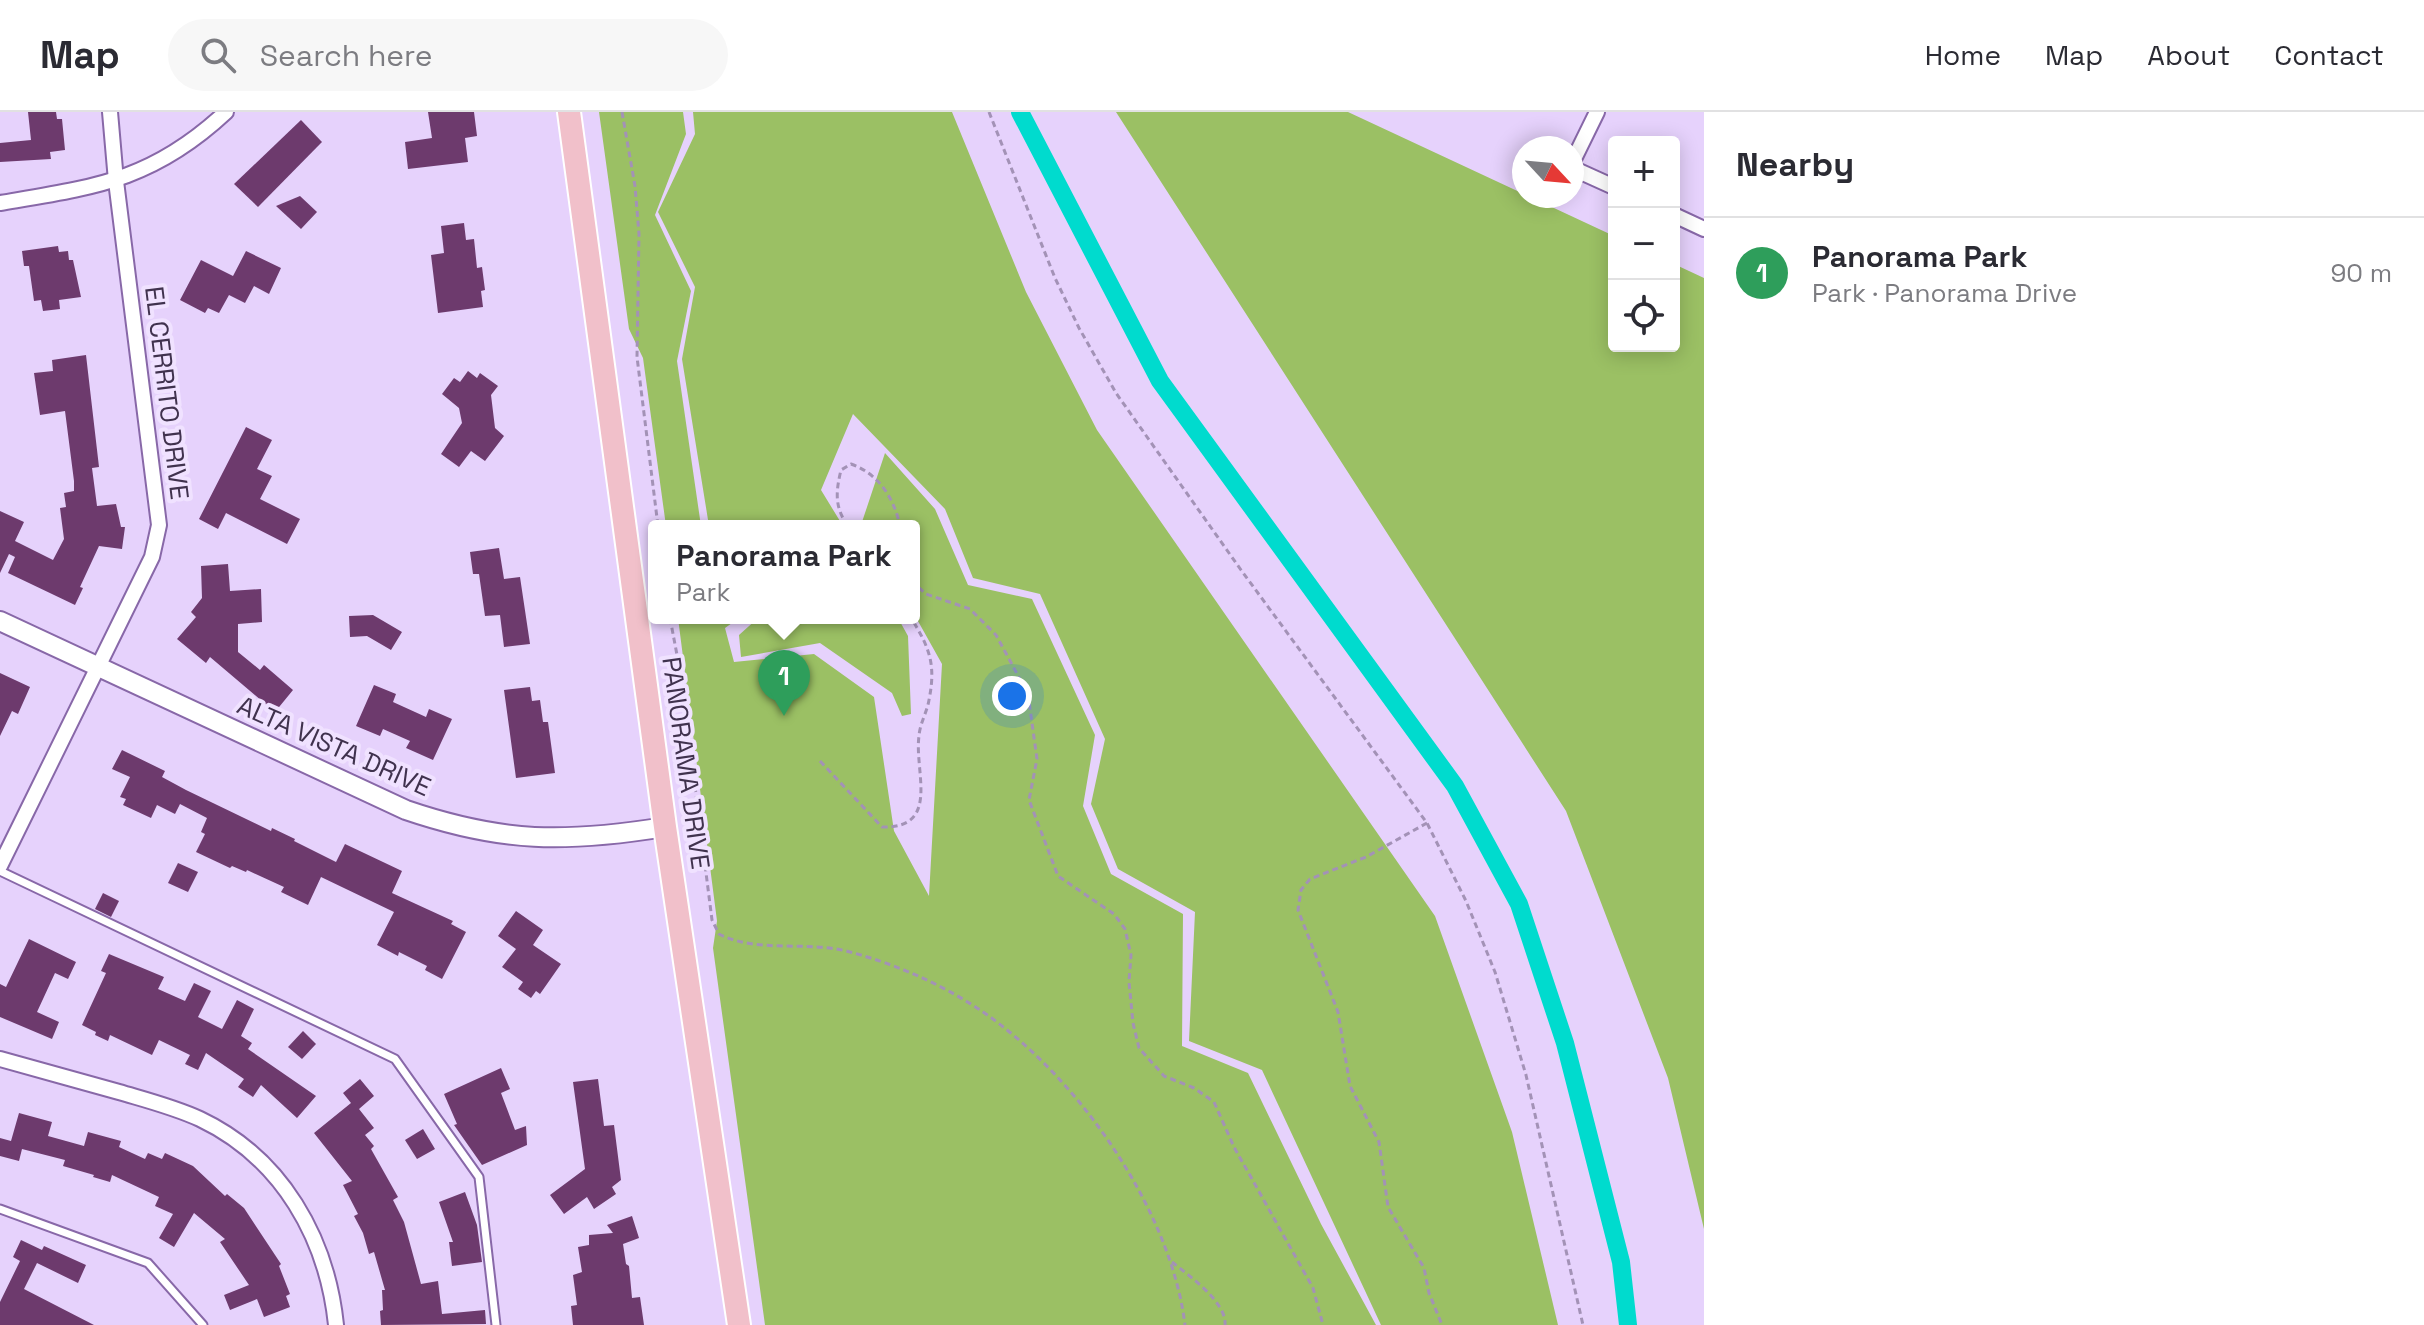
<!DOCTYPE html>
<html lang="en">
<head>
<meta charset="utf-8">
<style>
  body { margin:0; font-family:"Space Grotesk",sans-serif; background:#f7f7f7; color:#2b2b33 }
  .controls { position:absolute; right:24px; top:24px; display:grid; overflow:hidden; border-radius:8px; box-shadow:0 4px 20px #0003 }
  .controls button { width:72px; height:72px; display:grid; place-items:center; padding:0; border:0; border-bottom:2px solid #e1e1e2; background:#fff; color:#2b2b33; font:40px sans-serif }
  .compass { position:absolute; left:1512px; top:24px; width:72px; height:72px; border-radius:50%; background:#fff; box-shadow:0 4px 20px #0003; rotate:116deg }
  .you { position:absolute; left:1012px; top:584px; width:28px; height:28px; margin:-20px; border:6px solid #fff; border-radius:50%; background:#1a73e8; box-shadow:0 0 0 12px #1a73e833 }
  .badge { display:grid; place-items:center; width:52px; height:52px; border-radius:50%; background:#7c3aed; color:#fff; font-size:26px; font-weight:700 }
  .pin { position:absolute; translate:-50% -66px; filter:drop-shadow(0 2px 4px #0008) }
  .pin::after { content:''; position:absolute; top:42px; width:28px; height:24px; background:inherit; clip-path:polygon(0 0,100% 0,50% 100%) }
  .popup { position:absolute; left:648px; top:408px; width:272px; height:104px; box-sizing:border-box; display:grid; place-content:center; border-radius:8px; background:#fff; filter:drop-shadow(0 2px 6px #0005); font-size:26px; white-space:nowrap; color:#7c7c81 }
  .popup b { font-size:30px; color:#2b2b33 }
  .popup::after { content:''; position:absolute; left:50%; top:100%; margin-left:-16px; border:16px solid transparent; border-top-color:#fff }
  .list { margin:0; padding:0; list-style:none }
  h2 { display:flex; justify-content:space-between; align-items:center; height:104px; margin:0; padding:0 32px; font-size:34px }
  h2 small { font-size:26px; font-weight:400; color:#7c7c81 }
  .list li { display:grid; grid-template-columns:52px 1fr auto; gap:24px; align-items:center; box-sizing:border-box; height:112px; padding:0 32px; border-top:2px solid #e1e1e2 }
  .list b { display:block; font-size:30px; white-space:nowrap }
  .list p { margin:0; font-size:26px; white-space:nowrap; color:#7c7c81 }
  .list em { font-size:26px; font-style:normal; color:#7c7c81 }
  .icon { flex:none; width:44px; height:44px; fill:none; stroke:currentColor; stroke-width:2; stroke-linecap:round; stroke-linejoin:round }
  .map { position:relative; flex:none; width:1704px; height:1213px; overflow:hidden }
  header { display:flex; align-items:center; gap:48px; box-sizing:border-box; height:112px; padding:0 40px; background:#fff; border-bottom:2px solid #e1e1e2 }
  header strong { font-size:38px }
  nav { display:flex; gap:44px; margin-inline-start:auto; font-size:28px }
  .search { width:560px; height:72px; background:#f7f7f7; display:flex; align-items:center; gap:20px; box-sizing:border-box; padding:0 28px; border-radius:44px; color:#7c7c81; font-size:30px }
  main { display:flex }
  aside { flex:1; background:#fff }
  .map>svg:first-child { display:block }
  .green { fill:#9bc064 }
  .lines { fill:none; stroke-linecap:round; stroke-linejoin:round }
  .canal { stroke:#00dbce; stroke-width:18 }
  .building { fill:#6d3a6d }
  .service-casing { stroke:#8868a8; stroke-width:11 }
  .minor-casing { stroke:#8868a8; stroke-width:18 }
  .tertiary-casing { stroke:#8868a8; stroke-width:22 }
  .primary-casing { stroke:#fff; stroke-width:26 }
  .path { stroke:#a392b6; stroke-width:3; stroke-dasharray:6 4; stroke-linecap:butt }
  .service { stroke:#fff; stroke-width:7 }
  .minor { stroke:#fff; stroke-width:14 }
  .tertiary { stroke:#fff; stroke-width:18 }
  .primary { stroke:#f1c0ca; stroke-width:22 }
  .labels { text-anchor:middle; stroke-width:8; stroke-linejoin:round; paint-order:stroke }
  .street-label { font-size:26px; fill:#40324e; stroke:#f0e2ff }
</style>
</head>
<body>
<header>
<strong>Map</strong>
<div class="search"><svg class="icon" aria-label="search" viewBox="0 0 24 24"><circle cx="10" cy="10" r="6"/><path d="M15 15l6 6"/></svg>Search here</div>
<nav><a>Home</a><a>Map</a><a>About</a><a>Contact</a></nav>
</header>
<main>
<div class="map">
<svg width="1704" height="1213" viewBox="0 0 1704 1213">
  <rect width="100%" height="100%" fill="#e6d2fc"/>
  <g class="green">
    <polygon points="599,0 683,0 686,22 655,103 691,179 677,249 701,414 666,414 643,246 629,217"/>
    <polygon points="693,0 952,0 1026,180 1097,318 1435,804 1512,1020 1558,1213 1381,1213 1262,958 1189,929 1195,800 1118,757 1091,692 1105,627 1040,482 973,466 945,397 853,302 821,378 843,414 709,414 682,247 695,175 658,100 695,22"/>
    <polygon points="1116,0 1348,0 1614,124 1614,234 1674,234 1674,152 1704,166 1704,1117 1668,966 1566,699"/>
    <polygon points="885,341 935,397 968,473 1032,487 1095,623 1083,694 1111,762 1183,802 1182,934 1248,961 1321,1112 1376,1213 765,1213 713,836 717,809 678,506 739,506 725,516 734,550 814,542 874,585 894,719 929,784 942,552 914,502 914,414 865,414 862,410"/>
    <polygon points="758,506 898,506 908,524 911,602 902,604 892,581 820,531 741,545 739,523"/>
  </g>
  <g class="lines">
    <polyline class="canal" points="1020,0 1160,269 1455,674 1519,792 1565,931 1621,1150 1628,1213"/>
  </g>
  <g class="building">
    <polygon points="28,0 56,0 57,7 62,7 65,38 50,40 51,47 0,50 0,31 31,28"/>
    <polygon points="428,0 474,0 477,24 465,26 468,50 408,57 405,30 432,26"/>
    <polygon points="301,8 322,30 258,95 234,72"/>
    <polygon points="300,84 317,100 301,117 276,94"/>
    <polygon points="464,111 466,128 474,127 477,156 482,155 485,178 481,179 483,195 438,201 431,143 444,141 441,114"/>
    <polygon points="58,134 59,140 68,139 69,148 73,148 81,185 59,188 60,197 43,199 41,188 34,189 29,154 24,154 22,139"/>
    <polygon points="246,139 281,156 269,182 254,174 245,191 229,183 219,201 208,196 205,201 180,188 201,148 233,164"/>
    <polygon points="86,243 99,355 92,356 97,394 116,392 121,415 125,415 122,437 99,434 80,475 83,476 75,493 8,461 15,445 9,442 0,461 0,399 24,410 15,429 53,448 64,427 60,396 66,395 64,381 74,379 74,369 65,299 40,303 34,261 53,259 52,248"/>
    <polygon points="468,259 477,266 480,261 498,274 491,283 495,316 504,324 485,349 471,339 459,355 441,342 462,311 459,296 442,282 454,266 460,270"/>
    <polygon points="246,315 272,328 257,357 272,364 260,387 300,407 287,432 226,401 218,417 199,407"/>
    <polygon points="499,436 504,467 520,465 530,532 504,535 500,503 485,504 479,462 473,462 470,440"/>
    <polygon points="228,452 230,479 261,477 262,510 238,512 238,540 260,558 264,553 293,578 275,600 210,545 206,551 177,527 196,505 191,500 202,486 201,454"/>
    <polygon points="373,503 402,520 391,538 367,524 350,525 349,504"/>
    <polygon points="0,561 30,575 18,602 12,599 0,624"/>
    <polygon points="374,573 396,582 393,590 426,605 429,597 452,607 433,648 406,636 410,629 383,617 380,624 356,614"/>
    <polygon points="530,575 532,589 540,588 543,610 548,610 555,661 516,666 504,578"/>
    <polygon points="122,638 165,659 162,665 186,678 271,719 272,716 295,727 294,729 336,750 345,732 402,759 392,781 453,809 451,812 466,820 442,867 425,858 427,854 399,840 398,844 377,833 394,800 321,765 308,793 281,780 284,775 247,758 246,760 232,754 230,756 196,740 205,722 201,720 207,706 180,692 175,702 157,693 151,706 123,693 126,687 120,685 130,665 112,657"/>
    <polygon points="178,751 198,760 188,780 168,771"/>
    <polygon points="103,781 119,789 111,805 95,797"/>
    <polygon points="516,799 543,818 533,833 561,852 540,882 536,879 531,886 518,877 523,870 502,855 516,837 498,824"/>
    <polygon points="29,827 76,850 68,867 55,861 37,900 59,910 52,927 0,905 0,872 6,875"/>
    <polygon points="109,842 164,865 158,877 185,889 194,871 211,879 198,905 222,917 237,888 254,897 241,924 252,931 248,937 316,984 297,1006 261,973 253,985 238,975 244,967 206,941 198,958 185,952 190,943 159,928 152,943 110,923 108,929 95,923 96,920 82,913 106,861 101,859"/>
    <polygon points="303,919 316,932 302,947 288,935"/>
    <polygon points="501,956 510,977 501,981 515,1018 526,1014 527,1033 482,1053 454,1013 457,1012 444,982"/>
    <polygon points="360,967 374,984 359,997 374,1016 365,1023 374,1034 371,1037 398,1085 393,1088 404,1110 421,1172 438,1169 442,1202 485,1198 486,1212 381,1213 380,1199 383,1198 382,1178 385,1178 374,1140 369,1142 363,1121 354,1104 358,1102 343,1073 352,1069 314,1021 351,991 343,981"/>
    <polygon points="598,967 604,1014 614,1013 621,1068 612,1075 616,1082 594,1097 587,1085 564,1102 550,1083 585,1057 573,970"/>
    <polygon points="19,1001 52,1010 48,1024 84,1034 88,1020 121,1029 119,1035 145,1047 148,1041 162,1047 165,1041 193,1054 225,1084 227,1082 244,1096 281,1152 279,1154 290,1182 286,1184 290,1195 264,1205 257,1187 230,1198 224,1183 249,1173 220,1130 225,1127 194,1101 174,1135 159,1126 173,1102 155,1094 159,1085 112,1063 110,1070 93,1065 94,1063 63,1054 65,1048 22,1037 19,1049 0,1044 0,1026 11,1029"/>
    <polygon points="423,1017 435,1037 417,1047 405,1028"/>
    <polygon points="465,1080 477,1113 482,1150 452,1154 449,1130 453,1130 439,1090"/>
    <polygon points="632,1104 639,1126 623,1132 626,1152 629,1154 632,1186 640,1185 644,1213 573,1213 571,1194 577,1193 573,1163 582,1160 578,1135 589,1133 589,1123 613,1121 607,1113"/>
    <polygon points="21,1128 42,1138 44,1134 86,1153 78,1171 37,1151 24,1177 94,1213 0,1213 0,1190 20,1149 13,1145"/>
  </g>
  <g class="lines">
    <defs>
      <g id="service">
        <polyline points="0,759 395,947 479,1065 496,1213"/>
        <polyline points="0,1097 148,1151 203,1213"/>
      </g>
      <g id="minor">
        <polyline points="1572,51 1597,0"/>
        <polyline points="1572,56 1614,75"/>
        <path d="M0,91C95,75 152,69 226,0"/>
        <polyline points="1674,103 1704,117"/>
        <polyline points="0,754 152,445 159,413 116,69 110,0"/>
        <path d="M0,947C40,958 79,969 119,980C146,988 174,995 200,1007C282,1046 327,1126 336,1213"/>
      </g>
      <path id="tertiary" d="M0,509L406,698C503,731 565,731 665,715"/>
      <polyline id="primary" points="569,0 665,715 739,1213"/>
    </defs>
    <use href="#service" class="service-casing"/>
    <use href="#minor" class="minor-casing"/>
    <use href="#tertiary" class="tertiary-casing"/>
    <use href="#primary" class="primary-casing"/>
    <g class="path">
      <polyline points="622,0 635,74 639,122 637,245 658,414"/>
      <polyline points="989,0 1055,166 1079,216 1116,281 1241,458 1427,711 1466,789 1495,860 1526,963 1583,1213"/>
      <path d="M848,414C834,395 836,379 841,358L851,352C879,362 894,386 900,414"/>
      <polyline points="914,467 917,474 926,482 970,497 996,523 1028,582 1037,647 1029,688 1058,764 1114,802 1125,817 1131,843 1129,870 1133,911 1139,936 1164,964 1194,976 1214,990 1234,1035 1313,1176 1323,1213"/>
      <path d="M670,506L681,564L712,808L719,822C758,842 808,828 850,840C906,855 962,881 1007,918C1091,985 1172,1106 1185,1213"/>
      <path d="M820,649L882,715C941,717 914,659 919,624C920,611 927,600 929,588C936,553 930,536 911,506"/>
      <polyline points="1427,711 1366,745 1310,767 1301,778 1298,798 1338,900 1350,974 1379,1030 1388,1095 1424,1156 1429,1181 1442,1213"/>
      <path d="M1172,1150C1188,1163 1227,1190 1225,1213"/>
    </g>
    <use href="#service" class="service"/>
    <use href="#minor" class="minor"/>
    <use href="#tertiary" class="tertiary"/>
    <use href="#primary" class="primary"/>
  </g>
  <g class="labels">
    <g class="street-label">
      <text transform="translate(167 281) rotate(83)" y="9">EL CERRITO DRIVE</text>
      <text transform="translate(334 634) rotate(24)" y="9">ALTA VISTA DRIVE</text>
      <text transform="translate(686 651) rotate(82)" y="9">PANORAMA DRIVE</text>
    </g>
  </g>
</svg>
<div class="controls">
<button>+</button>
<button>−</button>
<button><svg class="icon" aria-label="locate" viewBox="0 0 24 24"><circle cx="12" cy="12" r="6"/><path d="M12 2v4M12 18v4M2 12h4M18 12h4"/></svg></button>
</div>
<svg class="compass" viewBox="-18 -18 36 36"><path d="M0-13l5 13h-10z" fill="#e53935"/><path d="M0 13l5-13h-10z" fill="#7c7c81"/></svg>
<div class="you"></div>
<div class="pin badge" style="left:784px;top:604px;background:#2e9e5b">1</div>
<div class="popup"><b>Panorama Park</b>Park</div>
</div>
<aside>
<h2>Nearby<small></small></h2>
<ul class="list">
<li><span class="badge" style="background:#2e9e5b">1</span><div><b>Panorama Park</b><p>Park · Panorama Drive</p></div><em>90 m</em></li>
</ul>
</aside>
</main>
</body>
</html>
